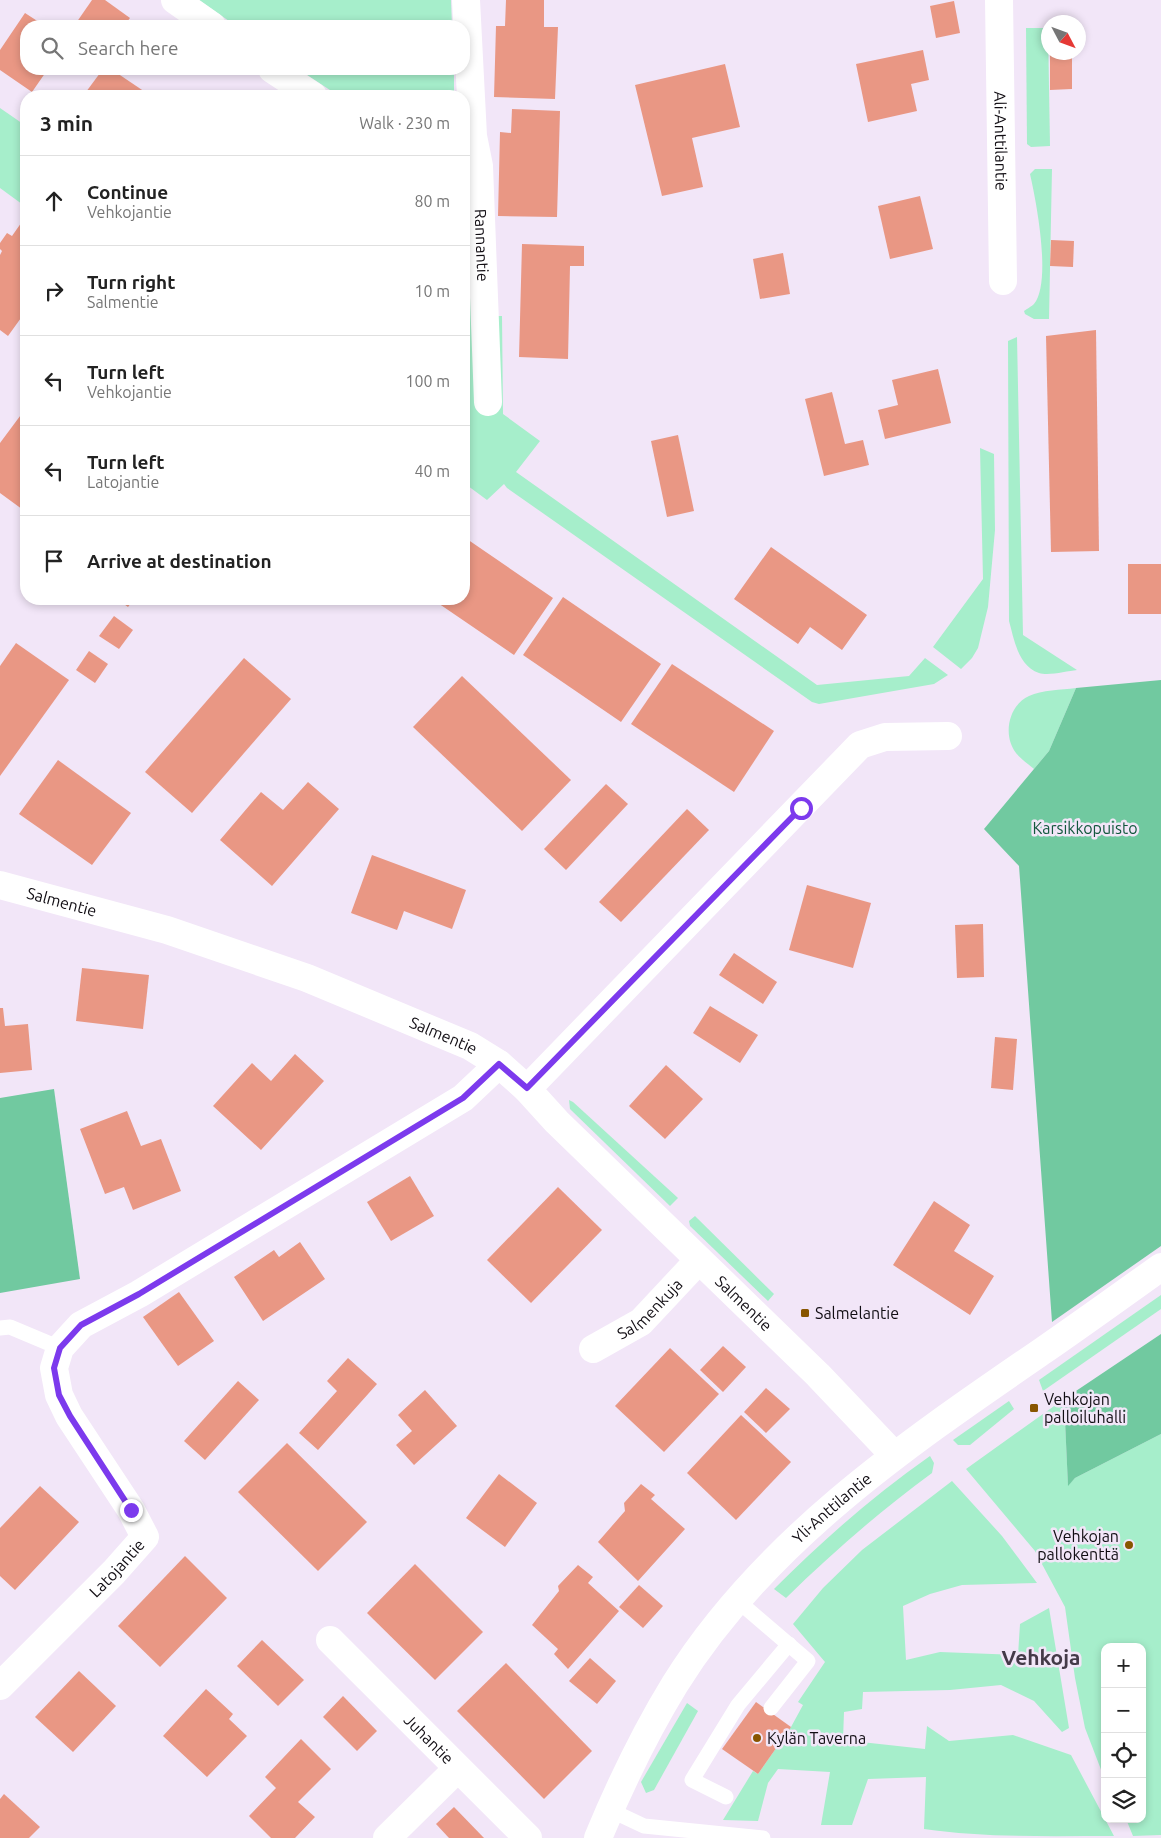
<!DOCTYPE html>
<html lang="en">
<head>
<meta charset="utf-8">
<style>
  body { margin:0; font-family:Ubuntu,sans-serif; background:#f2f2f2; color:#222 }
  .controls { position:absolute; right:15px; bottom:15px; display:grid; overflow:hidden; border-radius:10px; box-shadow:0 2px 8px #0003 }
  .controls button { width:45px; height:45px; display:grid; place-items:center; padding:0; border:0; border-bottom:1px solid #e0e0e0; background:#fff; color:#222; font:25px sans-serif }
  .compass { position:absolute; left:1041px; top:15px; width:45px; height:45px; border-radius:50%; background:#fff; box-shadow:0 2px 8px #0003; rotate:131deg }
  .stop { position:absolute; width:15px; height:15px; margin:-11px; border:4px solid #7c3aed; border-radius:50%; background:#fff }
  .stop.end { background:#7c3aed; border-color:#fff; box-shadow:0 1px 5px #0008 }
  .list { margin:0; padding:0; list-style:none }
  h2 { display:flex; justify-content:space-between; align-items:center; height:65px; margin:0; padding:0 20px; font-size:21px }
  h2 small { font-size:16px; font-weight:400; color:#767676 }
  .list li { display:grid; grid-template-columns:32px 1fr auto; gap:15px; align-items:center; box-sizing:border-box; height:90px; padding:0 20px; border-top:1px solid #e0e0e0 }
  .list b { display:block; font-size:19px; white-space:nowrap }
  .list p { margin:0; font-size:16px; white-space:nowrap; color:#767676 }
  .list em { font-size:16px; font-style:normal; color:#767676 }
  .icon { flex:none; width:28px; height:28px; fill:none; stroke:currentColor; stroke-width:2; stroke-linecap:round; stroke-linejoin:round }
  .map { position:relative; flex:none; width:1161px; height:1838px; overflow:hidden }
  .search { position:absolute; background:#fff; box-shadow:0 2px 8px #0003; left:20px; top:20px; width:450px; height:55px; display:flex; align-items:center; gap:12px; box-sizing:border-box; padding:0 18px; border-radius:20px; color:#767676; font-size:19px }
  .panel { position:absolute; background:#fff; box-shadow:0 2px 8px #0003; left:20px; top:90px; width:450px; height:515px; border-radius:20px }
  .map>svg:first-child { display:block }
  .green { fill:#a6eecb }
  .forest { fill:#71c9a0 }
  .building { fill:#e99784 }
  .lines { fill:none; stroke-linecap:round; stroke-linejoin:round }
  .service { stroke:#fff; stroke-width:15 }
  .minor { stroke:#fff; stroke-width:28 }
  .tertiary { stroke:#fff; stroke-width:28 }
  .route { stroke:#7c3aed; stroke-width:6 }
  .poi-dot { fill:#850; stroke:#f2e6f8; stroke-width:2 }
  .labels { text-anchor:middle; stroke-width:5; stroke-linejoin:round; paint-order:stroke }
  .street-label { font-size:16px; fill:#110d13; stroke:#f2e6f8 }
  .park-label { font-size:16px; fill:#12573d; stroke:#f2e6f8 }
  .poi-label { font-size:16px; fill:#110d13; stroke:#f2e6f8; text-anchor:start }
  .district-label { font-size:21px; font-weight:bold; fill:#443a48; stroke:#f2e6f8 }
</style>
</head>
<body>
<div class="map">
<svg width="1161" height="1838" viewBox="0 0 1161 1838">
  <rect width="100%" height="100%" fill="#f2e6f8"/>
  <g class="green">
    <polygon points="199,0 451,0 452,26 236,26"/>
    <polygon points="1026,28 1048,28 1050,146 1031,147 1027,144"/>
    <polygon points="298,69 454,69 454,96 339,96"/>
    <polygon points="0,108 26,126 26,207 0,188"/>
    <path d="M1035,169H1052L1049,319H1034L1025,314L1024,311C1027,309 1032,306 1034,304C1052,282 1036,200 1030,174Z"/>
    <polygon points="464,291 494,291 496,316 502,316 503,414 540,441 516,472 817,685 909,676 925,658 948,675 934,684 819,704 812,702 507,488 504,484 487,500 464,483"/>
    <path d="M1017,337L1023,635L1077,670C1067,671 1049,676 1039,673C1018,666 1014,639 1009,621L1008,341Z"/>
    <polygon points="980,448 994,454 995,530 988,607 978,648 972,658 961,669 933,647 983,579"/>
    <path d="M1076,688L1049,751L1034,769C1028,764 1021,759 1016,753C1002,735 1009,705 1029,696C1042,690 1061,690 1076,688Z"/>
    <polygon points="569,1100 573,1102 678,1198 670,1206 570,1109"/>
    <polygon points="695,1216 774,1294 768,1301 690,1226 689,1221"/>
    <polygon points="1161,1295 1161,1309 1043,1391 1039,1380"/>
    <polygon points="1064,1399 1068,1485 1075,1478 1161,1434 1161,1835 1133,1836 1126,1819 1142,1819 1142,1647 1105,1647 1105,1780 1085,1728 1075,1678 1065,1607 1035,1551 966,1469"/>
    <polygon points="1009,1401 1014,1409 970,1445 958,1445 953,1440"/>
    <path d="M930,1456L934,1463L932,1473C879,1512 833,1552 786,1598L774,1589C823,1540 873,1496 930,1456Z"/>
    <path d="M952,1481L1002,1536L1037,1583L962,1585L930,1594L903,1606L906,1660L940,1652L1018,1655L1020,1624L1049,1608L1069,1728L1062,1732L1034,1701L1001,1685L950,1690L863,1692L862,1709L844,1712L843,1740L925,1749L927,1726L949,1741L1013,1735L1071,1755L1114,1836C1052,1836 985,1838 924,1829L926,1777L868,1779L852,1825H821L830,1772L778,1769L768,1783L758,1821L723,1820L753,1771L758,1774L791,1727L803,1705L798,1702L825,1662L793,1624L823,1588L862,1550Z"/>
    <polygon points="687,1703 698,1711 654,1790 646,1793 641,1782"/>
  </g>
  <g class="forest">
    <polygon points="1161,680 1161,1246 1052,1322 1019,866 984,829 1049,751 1076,688"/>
    <polygon points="54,1089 80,1279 0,1293 0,1098"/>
    <polygon points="1161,1334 1161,1434 1075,1478 1068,1486 1064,1399"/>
  </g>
  <g class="building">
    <polygon points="92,0 105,0 130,18 124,26 74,26"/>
    <polygon points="506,0 544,0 544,27 558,27 555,99 494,97 496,26 505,26"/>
    <polygon points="954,1 960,33 936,38 930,6"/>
    <polygon points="25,13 45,26 26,26 26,69 48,69 32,92 0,70 0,50"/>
    <polygon points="923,50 929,80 911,84 917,111 868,122 856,64"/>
    <polygon points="1050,52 1072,52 1072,89 1050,90"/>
    <polygon points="725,64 740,127 692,138 703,187 662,196 635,85"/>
    <polygon points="103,69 111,69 151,96 83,96"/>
    <polygon points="512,109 560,111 557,217 498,216 500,132 511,133"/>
    <polygon points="920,196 933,249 890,259 878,206"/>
    <polygon points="26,216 26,311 8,336 0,330 0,255 2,251 0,249 0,243 7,233 12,236"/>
    <polygon points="1051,240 1074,241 1073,267 1050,266"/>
    <polygon points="522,244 584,246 584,266 570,266 568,359 519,357"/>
    <polygon points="783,253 790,294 760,299 753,259"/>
    <polygon points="1096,330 1099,551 1051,552 1046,336"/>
    <polygon points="938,369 951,423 885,439 878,410 898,405 892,380"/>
    <polygon points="832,392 845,444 863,440 869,465 824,476 805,399"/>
    <polygon points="26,396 26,512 0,493 0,443 26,408 21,404"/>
    <polygon points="678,435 694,511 667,517 651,441"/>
    <polygon points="464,537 553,598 514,655 432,599 464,599"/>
    <polygon points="771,547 867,615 842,650 810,627 798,644 734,599"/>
    <rect x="1128" y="564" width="33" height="50"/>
    <polygon points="563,597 661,664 621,722 523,655"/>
    <polygon points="117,599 134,599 128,607"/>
    <polygon points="114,616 133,630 119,649 99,636"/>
    <polygon points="16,643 69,680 0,776 0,666"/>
    <polygon points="89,651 108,664 95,683 76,670"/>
    <polygon points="244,658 291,699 192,813 145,772"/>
    <polygon points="672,664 774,731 734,792 631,724"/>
    <polygon points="462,676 571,780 522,831 413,727"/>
    <polygon points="58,760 131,813 92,865 19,814"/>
    <polygon points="308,782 339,809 272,886 220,840 261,792 283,810"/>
    <polygon points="606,784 628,804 566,870 544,849"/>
    <polygon points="687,809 709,830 621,922 599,902"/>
    <polygon points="372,855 466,890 452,929 404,911 397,930 351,913"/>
    <polygon points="807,885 871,903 853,968 789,950"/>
    <polygon points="983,924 984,977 957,978 955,925"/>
    <polygon points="734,953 777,982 763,1004 719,975"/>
    <polygon points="82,968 149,975 143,1029 76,1021"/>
    <polygon points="710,1006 758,1035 740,1063 693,1033"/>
    <polygon points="0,1008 3,1008 5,1026 28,1024 32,1070 0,1073"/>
    <polygon points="995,1037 1017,1039 1013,1090 991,1088"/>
    <polygon points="295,1054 324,1081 261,1150 213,1106 252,1063 271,1081"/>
    <polygon points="666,1065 703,1099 665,1139 629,1106"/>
    <polygon points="127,1111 141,1146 161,1139 181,1191 133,1210 124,1187 105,1194 80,1129"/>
    <polygon points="410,1176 434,1216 391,1241 367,1202"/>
    <polygon points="558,1187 602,1230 531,1303 487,1260"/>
    <polygon points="934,1201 970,1225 954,1251 994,1276 970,1315 893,1265"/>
    <polygon points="300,1242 325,1279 263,1321 234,1277 274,1250 279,1257"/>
    <polygon points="179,1292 214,1341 178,1366 143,1317"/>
    <polygon points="723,1346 746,1367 723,1392 700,1370"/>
    <polygon points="670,1348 719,1394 664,1452 615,1406"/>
    <polygon points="348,1358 377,1384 318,1450 299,1433 337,1391 327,1381"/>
    <polygon points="238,1381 259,1400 205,1460 184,1441"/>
    <polygon points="766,1388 790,1409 766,1433 744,1412"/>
    <polygon points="425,1390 457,1426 414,1465 396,1445 412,1431 398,1415"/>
    <polygon points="741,1415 791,1462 736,1520 687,1473"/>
    <polygon points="287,1443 367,1522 318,1571 238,1492"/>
    <polygon points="499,1474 537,1503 505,1547 466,1518"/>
    <polygon points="641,1484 655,1495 651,1499 685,1529 638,1581 598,1542 625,1511 624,1503"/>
    <polygon points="40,1486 79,1522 15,1590 0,1576 0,1528"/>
    <polygon points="185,1556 227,1598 160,1667 118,1626"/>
    <polygon points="415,1564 483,1632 435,1680 367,1613"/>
    <polygon points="578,1565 593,1577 588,1583 619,1611 568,1669 554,1654 558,1649 532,1625 559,1591 558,1586"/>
    <polygon points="639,1585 663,1606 643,1628 619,1607"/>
    <polygon points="262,1640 304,1680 278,1706 237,1666"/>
    <polygon points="590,1658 616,1681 597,1704 569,1681"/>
    <polygon points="506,1663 592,1751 544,1799 457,1711"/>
    <polygon points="79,1671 116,1706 73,1752 35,1717"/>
    <polygon points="206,1689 233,1714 229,1719 247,1736 207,1777 163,1736"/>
    <polygon points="343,1696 377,1731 357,1751 323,1717"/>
    <polygon points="756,1702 791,1727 758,1774 722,1749"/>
    <polygon points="301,1739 331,1769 298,1802 315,1817 295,1838 271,1838 249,1816 276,1788 265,1777"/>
    <polygon points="4,1794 40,1827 29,1838 0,1838 0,1799"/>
    <polygon points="454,1807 484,1838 449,1838 436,1824"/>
  </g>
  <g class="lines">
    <g class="service">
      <polyline points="0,1328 10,1327 60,1348"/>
      <polyline points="738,1601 808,1661 771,1708"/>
      <polyline points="726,1797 692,1780 738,1705 789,1644"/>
      <polyline points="610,1810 644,1826 763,1838"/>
    </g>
    <g class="minor">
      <polyline points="175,0 212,26"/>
      <path id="s1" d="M466,0L473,136L479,166L488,402"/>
      <path id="s2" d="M999,0L1003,281"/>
      <polyline points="272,69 313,96"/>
      <path id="s3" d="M0,885L167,930L307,978L470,1046L499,1064L527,1089L557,1122L818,1375L894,1455"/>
      <polyline points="527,1089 860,745 885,737 948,736"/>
      <path id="s4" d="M593,1349L641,1322L699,1260"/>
      <path id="s5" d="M330,1640L528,1838"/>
      <path id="s6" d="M0,1686L114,1572L145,1537L131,1510L69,1416L59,1395L54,1368L60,1348L81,1325L139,1294L463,1098L499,1064"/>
      <polyline points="387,1838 457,1769"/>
    </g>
    <path class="tertiary" id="s7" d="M598,1838C620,1785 645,1733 675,1684C764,1541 907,1444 1044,1350C1083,1323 1122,1295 1161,1267"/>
  </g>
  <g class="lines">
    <polyline class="route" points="131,1510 70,1416 59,1395 54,1368 60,1348 81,1325 139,1294 463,1098 499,1064 527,1088 801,808"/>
  </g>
  <g class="poi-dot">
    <rect x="800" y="1308" width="10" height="10" rx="2.5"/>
    <rect x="1029" y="1403" width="10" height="10" rx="2.5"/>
    <circle cx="1129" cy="1545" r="5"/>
    <circle cx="757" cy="1738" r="5"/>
  </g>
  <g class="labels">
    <g class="street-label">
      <text dy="6" stroke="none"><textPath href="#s2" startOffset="141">Ali-Anttilantie</textPath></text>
      <text dy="6" stroke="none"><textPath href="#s1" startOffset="246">Rannantie</textPath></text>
      <text dy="6" stroke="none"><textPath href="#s3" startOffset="64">Salmentie</textPath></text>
      <text dy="6" stroke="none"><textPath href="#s3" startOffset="469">Salmentie</textPath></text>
      <text dy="6" stroke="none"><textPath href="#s3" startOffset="874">Salmentie</textPath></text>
      <text dy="6" stroke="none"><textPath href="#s4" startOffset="70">Salmenkuja</textPath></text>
      <text dy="6" stroke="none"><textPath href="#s7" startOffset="409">Yli-Anttilantie</textPath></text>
      <text dy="6" stroke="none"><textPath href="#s6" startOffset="166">Latojantie</textPath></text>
      <text dy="6" stroke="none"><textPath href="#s5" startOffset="140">Juhantie</textPath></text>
    </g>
    <g class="park-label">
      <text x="1085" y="834">Karsikkopuisto</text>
    </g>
    <g class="poi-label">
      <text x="815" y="1319">Salmelantie</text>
      <text x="1044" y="1405">Vehkojan<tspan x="1044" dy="18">palloiluhalli</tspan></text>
      <text x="1119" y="1542" text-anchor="end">Vehkojan<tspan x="1119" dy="18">pallokenttä</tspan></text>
      <text x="767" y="1744">Kylän Taverna</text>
    </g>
    <g class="district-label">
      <text x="1041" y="1665">Vehkoja</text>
    </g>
  </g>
</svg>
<div class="controls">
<button>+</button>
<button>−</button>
<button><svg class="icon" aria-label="locate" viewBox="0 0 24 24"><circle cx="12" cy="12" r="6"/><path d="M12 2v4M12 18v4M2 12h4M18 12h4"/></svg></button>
<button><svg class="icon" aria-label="layers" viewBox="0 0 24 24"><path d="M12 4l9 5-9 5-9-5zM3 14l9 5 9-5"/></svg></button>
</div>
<svg class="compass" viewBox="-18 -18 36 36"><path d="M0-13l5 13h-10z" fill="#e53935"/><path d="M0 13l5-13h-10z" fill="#767676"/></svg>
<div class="stop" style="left:801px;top:808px"></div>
<div class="stop end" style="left:131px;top:1510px"></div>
<div class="search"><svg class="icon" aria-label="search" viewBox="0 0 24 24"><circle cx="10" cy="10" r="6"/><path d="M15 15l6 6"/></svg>Search here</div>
<section class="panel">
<h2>3 min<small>Walk · 230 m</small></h2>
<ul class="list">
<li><svg class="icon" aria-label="ahead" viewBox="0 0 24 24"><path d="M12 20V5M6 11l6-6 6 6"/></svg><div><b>Continue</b><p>Vehkojantie</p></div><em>80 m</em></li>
<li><svg class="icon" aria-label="right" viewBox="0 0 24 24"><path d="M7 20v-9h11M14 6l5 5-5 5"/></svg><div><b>Turn right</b><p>Salmentie</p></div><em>10 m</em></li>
<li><svg class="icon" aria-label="left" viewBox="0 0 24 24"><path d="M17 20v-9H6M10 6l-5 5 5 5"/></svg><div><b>Turn left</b><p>Vehkojantie</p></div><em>100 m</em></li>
<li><svg class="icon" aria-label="left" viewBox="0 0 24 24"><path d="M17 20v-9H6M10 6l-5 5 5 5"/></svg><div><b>Turn left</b><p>Latojantie</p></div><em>40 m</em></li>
<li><svg class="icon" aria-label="arrive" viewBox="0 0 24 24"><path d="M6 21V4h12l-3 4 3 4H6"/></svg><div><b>Arrive at destination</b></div></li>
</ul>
</section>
</div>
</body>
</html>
